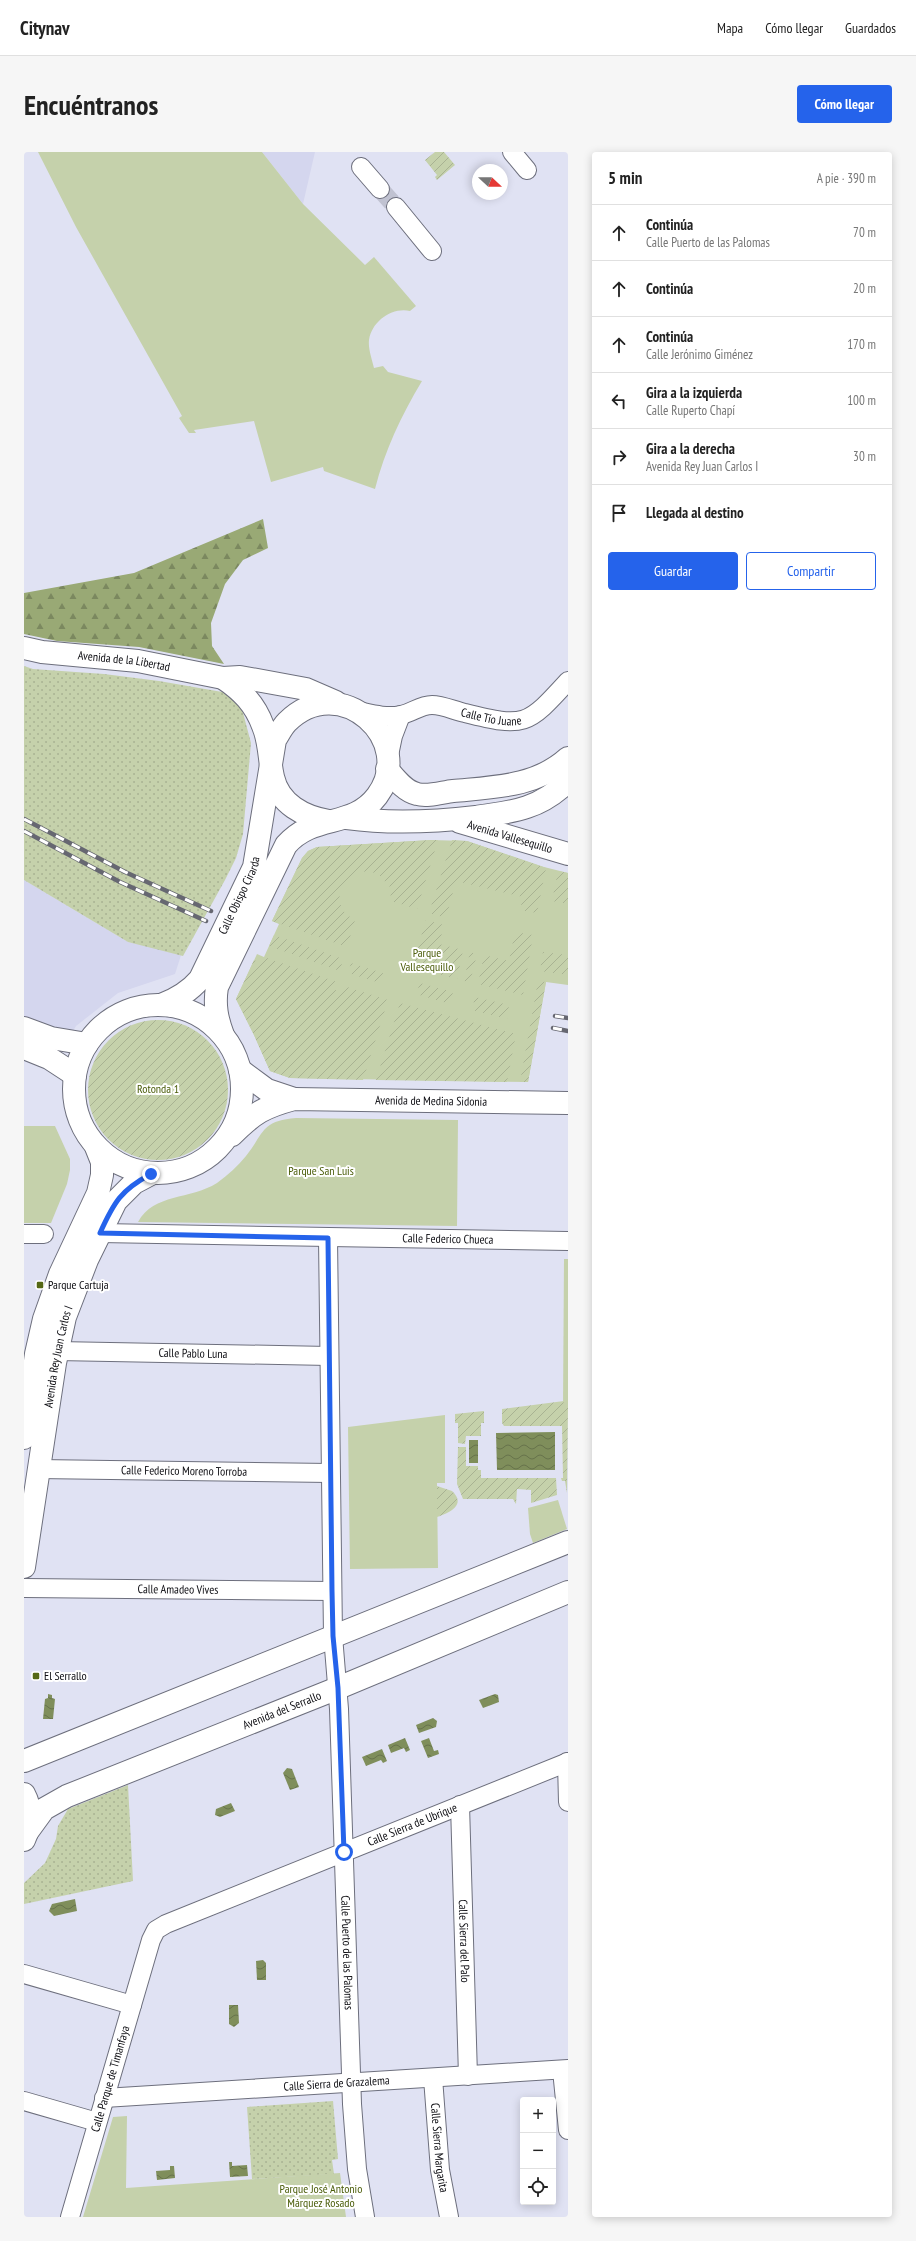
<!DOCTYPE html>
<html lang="es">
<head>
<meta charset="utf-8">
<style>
  body { margin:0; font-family:"PT Sans Narrow",sans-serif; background:#f6f6f6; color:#222 }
  .controls { position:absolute; right:12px; bottom:12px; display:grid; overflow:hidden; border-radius:4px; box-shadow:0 2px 10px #0003 }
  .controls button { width:36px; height:36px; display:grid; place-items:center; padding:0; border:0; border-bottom:1px solid #e0e0e0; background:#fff; color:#222; font:20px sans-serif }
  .compass { position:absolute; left:448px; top:12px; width:36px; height:36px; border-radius:50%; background:#fff; box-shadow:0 2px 10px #0003; rotate:112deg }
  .stop { position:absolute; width:12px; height:12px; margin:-9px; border:3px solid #2563eb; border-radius:50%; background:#fff }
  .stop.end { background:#2563eb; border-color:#fff; box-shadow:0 1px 4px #0008 }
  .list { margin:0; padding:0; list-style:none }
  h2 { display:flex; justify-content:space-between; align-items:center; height:52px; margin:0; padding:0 16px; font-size:17px }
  h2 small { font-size:13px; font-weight:400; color:#767676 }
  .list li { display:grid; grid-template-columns:26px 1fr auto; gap:12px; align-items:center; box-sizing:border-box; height:56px; padding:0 16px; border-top:1px solid #e0e0e0 }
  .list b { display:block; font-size:15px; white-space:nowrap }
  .list p { margin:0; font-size:13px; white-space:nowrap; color:#767676 }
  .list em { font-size:13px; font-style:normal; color:#767676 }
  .actions { display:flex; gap:8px; padding:12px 16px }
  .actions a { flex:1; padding:9px 0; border:1px solid #2563eb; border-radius:4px; text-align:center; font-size:14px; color:#2563eb }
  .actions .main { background:#2563eb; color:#fff }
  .icon { flex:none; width:22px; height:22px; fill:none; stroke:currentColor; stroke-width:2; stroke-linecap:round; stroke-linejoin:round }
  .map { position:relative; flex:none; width:544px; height:2065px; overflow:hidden; border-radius:4px }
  header { display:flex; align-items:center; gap:24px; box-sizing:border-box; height:56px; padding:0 20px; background:#fff; border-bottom:1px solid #e0e0e0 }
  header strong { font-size:19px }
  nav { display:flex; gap:22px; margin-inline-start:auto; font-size:14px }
  .intro { display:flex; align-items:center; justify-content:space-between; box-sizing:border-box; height:96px; padding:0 24px }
  h1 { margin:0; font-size:28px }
  .button { padding:10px 18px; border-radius:4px; background:#2563eb; color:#fff; font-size:14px; font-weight:700 }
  main { display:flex; gap:24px; padding:0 24px }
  aside { flex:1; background:#fff; border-radius:4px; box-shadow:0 2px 10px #0003 }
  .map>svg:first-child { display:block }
  .built { fill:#d4d6ee }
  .grass { fill:url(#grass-dots) }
  .forest { fill:url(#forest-firs) }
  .park { fill:#c5d1ab }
  .garden { fill:url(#garden-furrows) }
  .water { fill:url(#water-waves) }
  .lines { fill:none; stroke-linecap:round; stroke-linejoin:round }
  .street-tunnel { stroke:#c0c2d1; stroke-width:18; stroke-dasharray:18 9; stroke-linecap:butt }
  .street-casing { stroke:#6d6f7d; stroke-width:20 }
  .secondary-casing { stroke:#6d6f7d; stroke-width:24 }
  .primary-casing { stroke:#6d6f7d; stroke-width:24 }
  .street { stroke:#fff; stroke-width:18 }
  .secondary { stroke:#fff; stroke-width:22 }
  .primary { stroke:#fff; stroke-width:22 }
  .rail-casing { stroke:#666771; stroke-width:4.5 }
  .rail { stroke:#fff; stroke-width:3; stroke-dasharray:9; stroke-linecap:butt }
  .route { stroke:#2563eb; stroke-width:5 }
  .poi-dot { fill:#556815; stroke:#fff; stroke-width:1.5 }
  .labels { text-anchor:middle; stroke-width:4; stroke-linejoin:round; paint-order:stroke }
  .street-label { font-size:12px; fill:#0c0c11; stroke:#fff }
  .park-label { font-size:12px; fill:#4b5d0a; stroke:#fff }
  .poi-label { font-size:12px; fill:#0c0c11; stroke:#fff; text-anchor:start }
</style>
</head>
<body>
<header>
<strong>Citynav</strong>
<nav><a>Mapa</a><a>Cómo llegar</a><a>Guardados</a></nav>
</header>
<div class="intro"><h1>Encuéntranos</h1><a class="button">Cómo llegar</a></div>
<main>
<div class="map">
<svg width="544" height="2065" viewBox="0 0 544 2065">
  <defs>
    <pattern id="grass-dots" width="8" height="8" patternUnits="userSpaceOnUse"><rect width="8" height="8" fill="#c5d1ab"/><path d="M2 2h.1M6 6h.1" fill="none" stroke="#a8b292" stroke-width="1.8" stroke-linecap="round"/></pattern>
    <pattern id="forest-firs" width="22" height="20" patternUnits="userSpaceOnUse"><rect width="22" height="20" fill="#99a975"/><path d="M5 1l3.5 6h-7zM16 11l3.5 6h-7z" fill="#7b885f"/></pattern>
    <pattern id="garden-furrows" width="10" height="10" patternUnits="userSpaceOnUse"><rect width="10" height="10" fill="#c5d1ab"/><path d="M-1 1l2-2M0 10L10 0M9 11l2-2" fill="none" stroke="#a8b292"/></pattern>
    <pattern id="water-waves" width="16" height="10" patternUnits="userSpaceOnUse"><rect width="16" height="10" fill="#7f8e5b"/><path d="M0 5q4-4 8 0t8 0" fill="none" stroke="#66724a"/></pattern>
  </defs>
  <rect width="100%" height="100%" fill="#e0e2f3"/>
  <g class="built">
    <polygon points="238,0 291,0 279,52"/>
    <polygon points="0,728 104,790 158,800 151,822 94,841 52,874 36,900 0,887"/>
  </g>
  <g class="grass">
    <polygon points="0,514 9,517 80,522 135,529 204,541 218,557 227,591 219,682 212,706 201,728 159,804 104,790 0,728"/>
    <polygon points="104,1633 109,1729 0,1752 0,1731 21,1711 32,1687 34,1674 44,1657"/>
    <polygon points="309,1949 314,2007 308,2008 310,2022 228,2027 223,1955"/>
  </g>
  <polygon class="forest" points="239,367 244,396 219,408 201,432 187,471 188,494 200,512 115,495 33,489 0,482 0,441 110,421"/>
  <g class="park">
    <path d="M14,0H238L279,52L341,113L350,105L392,154L386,159C368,155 348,169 345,188C344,197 348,207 350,216L359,214L364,220L398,229C377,264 361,298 351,337L300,319L299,315L247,330L230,269L170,278L172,281H165L155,266L158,264L52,75Z"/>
    <polygon points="407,688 443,689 520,715 544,721 544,833 522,830 504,930 266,926 246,919 230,883 212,847 233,802 240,805 255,772 248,769 278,706 284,699 293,695"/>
    <path d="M272,966L434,968L433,1074L114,1070C130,1041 166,1048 193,1031C204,1023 214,1014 222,1004C241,980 237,969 272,966Z"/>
    <polygon points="0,974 31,974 46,1007 46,1018 43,1032 27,1071 0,1071"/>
    <polygon points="540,1107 544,1107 544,1253 539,1253"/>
    <polygon points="421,1263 421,1331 413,1331 414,1416 326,1417 324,1275"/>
    <polygon points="534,1348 543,1377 509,1391 506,1382 504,1356"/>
    <polygon points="103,1964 102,2036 316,2021 322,2065 59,2065 89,1965"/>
  </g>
  <g class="garden">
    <polygon points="411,0 420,0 431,13 413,28 411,25 413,23 401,8"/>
    <path d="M407,688H414L393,757L367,749L366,735L353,721L335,719C313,729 307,756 331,768L323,795L248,769L278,706L284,699L293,695Z"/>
    <polygon points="428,688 443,689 522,716 513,761 496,758 499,745 432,729 422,766 405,761"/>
    <polygon points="534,719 544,721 544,752 528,749"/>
    <polygon points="402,768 420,773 415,792 439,798 433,827 388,815"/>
    <polygon points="491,780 509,783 499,843 454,832 460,803 485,809"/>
    <polygon points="250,783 319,807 316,819 245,794"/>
    <polygon points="446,800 453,802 446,830 440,829"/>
    <polygon points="519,800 544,803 544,823 516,819"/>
    <polygon points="240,805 313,830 311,838 317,840 320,834 364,848 339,928 266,926 246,919 230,883 212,847 230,808 237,811"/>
    <polygon points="327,811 359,821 356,831 324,821"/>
    <polygon points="514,829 522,830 504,930 496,930"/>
    <polygon points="396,831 429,840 426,852 392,842"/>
    <polygon points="451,845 485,853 483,867 448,858"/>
    <polygon points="376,851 492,882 483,930 352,928"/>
    <circle cx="134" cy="938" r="70"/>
    <polygon points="540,1249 539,1253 544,1253 543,1341 541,1329 538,1329 537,1326 539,1326 538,1274 480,1274 478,1271 478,1257"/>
    <polygon points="460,1259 460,1271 457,1271 457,1284 442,1284 441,1292 434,1291 434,1271 431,1271 431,1262"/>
    <polygon points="434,1295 442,1295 442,1314 454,1314 454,1318 457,1318 457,1326 532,1326 533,1343 507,1351 507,1338 493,1337 492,1352 489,1347 439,1347 433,1332"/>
    <path d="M413,1334L428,1339C443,1353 425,1361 413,1365Z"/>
  </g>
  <g class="water">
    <polygon points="531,1280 531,1318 473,1318 472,1281"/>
    <rect x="445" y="1288" width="9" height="23"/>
    <polygon points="24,1542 28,1543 28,1546 31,1547 29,1567 19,1567 21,1547 24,1546"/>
    <polygon points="471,1542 474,1543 475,1550 459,1556 455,1548"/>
    <polygon points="409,1566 413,1569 412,1575 395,1581 392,1573"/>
    <polygon points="381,1586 386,1598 382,1600 380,1596 367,1601 364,1593"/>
    <polygon points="405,1586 410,1599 414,1598 415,1602 404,1606 397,1589"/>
    <polygon points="358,1597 363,1609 359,1611 357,1608 342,1614 338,1605"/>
    <polygon points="263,1616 268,1617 275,1635 266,1638 259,1621"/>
    <polygon points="207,1651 211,1659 196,1665 191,1663 192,1657"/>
    <polygon points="51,1747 53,1759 30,1764 25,1759 28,1752"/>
    <polygon points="239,1808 242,1811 242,1828 233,1828 232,1809"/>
    <polygon points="205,1853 214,1853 215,1871 210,1875 205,1872"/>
    <polygon points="205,2010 208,2010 208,2014 223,2013 224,2024 206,2025"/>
    <polygon points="146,2014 150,2014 151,2026 133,2028 132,2019 146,2018"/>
  </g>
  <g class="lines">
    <polyline class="street-tunnel" points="356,37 372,55"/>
    <defs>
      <g id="street">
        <polyline points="488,0 503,18"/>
        <polyline points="337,15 356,37"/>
        <polyline points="372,55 408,99"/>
        <path id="s1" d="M334,559C348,562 362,566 377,563C388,561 396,553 408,553C419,553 431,559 441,561C501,576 503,574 544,529"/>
        <polyline points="364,608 369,584 377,563"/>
        <path id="s2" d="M76,1081L544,1089"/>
        <polyline points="0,1082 20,1082"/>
        <path id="s3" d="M304,1086L309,1484L315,1557L328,1952L333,2017L341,2065"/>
        <path id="s4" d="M33,1199L305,1204"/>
        <path id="s5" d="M14,1317L306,1321"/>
        <path id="s6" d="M0,1436L308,1439"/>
        <polyline points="543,1610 544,1650"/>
        <path id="s7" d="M436,1653L444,1924"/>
        <polyline points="0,1822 108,1853"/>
        <polyline points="538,1918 544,1978"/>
        <path id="s8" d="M409,1926L416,2018L425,2065"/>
        <path id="s9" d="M80,1946L544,1917"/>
        <polyline points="0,1949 73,1970"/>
        <path id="s10" d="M46,2065L127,1788L132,1778L142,1772L544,1610"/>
      </g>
      <g id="secondary">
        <path d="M363,617C371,626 380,639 393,642C404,645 419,640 429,639C470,635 512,635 544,606"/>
        <path d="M323,666C366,672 409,670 452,665C469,662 486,661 503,655C518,650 533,640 544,629"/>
        <path id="s11" d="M436,670L544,702"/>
        <polyline points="0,876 27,886 63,892"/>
        <polyline points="0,896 25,906 51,923"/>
        <polyline points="0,1609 544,1390"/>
        <path id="s12" d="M4,1679L20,1657L43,1644L314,1536L544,1440"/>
      </g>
      <g id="primary">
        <path id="s13" d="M0,496L18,500L114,509L199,526L216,525L282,537L312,550"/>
        <path d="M199,526C218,539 231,552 239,574C246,590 245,608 249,625C255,652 280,665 305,669"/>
        <circle cx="134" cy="937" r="84"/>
        <path id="s14" d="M137,853C153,847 165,840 176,827L230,715L251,588C255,582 258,575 263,570C316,517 394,589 353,644C328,677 290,661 262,693L193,835C190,853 193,867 199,883"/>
        <polyline points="216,918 243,938 270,947"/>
        <path id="s15" d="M208,983C230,961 240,955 270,947L544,951"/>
        <polyline points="0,1286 12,1202 20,1167 36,1122 74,1041 78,1023 78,1010 72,995"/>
        <path id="s16" d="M0,1415L31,1211L41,1165L63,1108L92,1049L110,1031L127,1022"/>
        <path d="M0,1642C8,1657 7,1673 0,1688"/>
      </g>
    </defs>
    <use href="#street" class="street-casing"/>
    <use href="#secondary" class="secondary-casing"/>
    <use href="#primary" class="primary-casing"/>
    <use href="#street" class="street"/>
    <use href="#secondary" class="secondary"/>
    <use href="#primary" class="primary"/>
    <defs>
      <g id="rail">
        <polyline points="0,667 101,720 187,759"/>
        <polyline points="0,679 96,730 182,769"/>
        <polyline points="531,864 544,866"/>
        <polyline points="529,876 544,879"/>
      </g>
    </defs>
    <use href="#rail" class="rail-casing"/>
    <use href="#rail" class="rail"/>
  </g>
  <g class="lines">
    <path class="route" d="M127,1022C97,1038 90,1050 76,1081L304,1086L308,1439L309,1484L314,1536L320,1700"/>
  </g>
  <g class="poi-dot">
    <rect x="12" y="1129" width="8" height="8" rx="2"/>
    <rect x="8" y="1520" width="8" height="8" rx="2"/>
  </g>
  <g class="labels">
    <g class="street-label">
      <text dy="4" stroke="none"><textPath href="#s13" startOffset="101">Avenida de la Libertad</textPath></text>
      <text dy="4" stroke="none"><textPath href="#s1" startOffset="137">Calle Tío Juane</textPath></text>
      <text dy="4" stroke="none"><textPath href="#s11" startOffset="52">Avenida Vallesequillo</textPath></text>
      <text dy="4" stroke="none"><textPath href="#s14" startOffset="140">Calle Obispo Cirarda</textPath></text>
      <text dy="4" stroke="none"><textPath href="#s15" startOffset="210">Avenida de Medina Sidonia</textPath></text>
      <text dy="4" stroke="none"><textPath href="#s2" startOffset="348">Calle Federico Chueca</textPath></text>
      <text dy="4" stroke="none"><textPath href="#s4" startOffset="136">Calle Pablo Luna</textPath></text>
      <text dy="4" stroke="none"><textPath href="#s16" startOffset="213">Avenida Rey Juan Carlos I</textPath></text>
      <text dy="4" stroke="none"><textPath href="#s5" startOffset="146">Calle Federico Moreno Torroba</textPath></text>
      <text dy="4" stroke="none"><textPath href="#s6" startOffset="154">Calle Amadeo Vives</textPath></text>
      <text dy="4" stroke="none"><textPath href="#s12" startOffset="285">Avenida del Serrallo</textPath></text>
      <text dy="4" stroke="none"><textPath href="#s10" startOffset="577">Calle Sierra de Ubrique</textPath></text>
      <text dy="4" stroke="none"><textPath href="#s7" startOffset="136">Calle Sierra del Palo</textPath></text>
      <text dy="4" stroke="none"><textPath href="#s3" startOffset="715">Calle Puerto de las Palomas</textPath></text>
      <text dy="4" stroke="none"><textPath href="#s10" startOffset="144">Calle Parque de Timanfaya</textPath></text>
      <text dy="4" stroke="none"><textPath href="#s9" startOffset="233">Calle Sierra de Grazalema</textPath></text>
      <text dy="4" stroke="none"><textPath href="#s8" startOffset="70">Calle Sierra Margarita</textPath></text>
    </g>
    <g class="park-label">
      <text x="403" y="805">Parque<tspan x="403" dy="14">Vallesequillo</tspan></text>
      <text x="134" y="941">Rotonda 1</text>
      <text x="297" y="1023">Parque San Luis</text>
      <text x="297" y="2041">Parque José Antonio<tspan x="297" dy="14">Márquez Rosado</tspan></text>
    </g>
    <g class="poi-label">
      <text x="24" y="1137">Parque Cartuja</text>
      <text x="20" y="1528">El Serrallo</text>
    </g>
  </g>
</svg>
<div class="controls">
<button>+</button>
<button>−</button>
<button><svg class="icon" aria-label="locate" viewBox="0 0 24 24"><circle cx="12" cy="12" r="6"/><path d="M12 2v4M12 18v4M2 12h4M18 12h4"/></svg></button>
</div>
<svg class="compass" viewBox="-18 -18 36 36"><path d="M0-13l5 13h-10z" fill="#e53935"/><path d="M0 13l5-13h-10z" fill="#767676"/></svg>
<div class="stop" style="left:320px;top:1700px"></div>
<div class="stop end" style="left:127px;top:1022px"></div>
</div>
<aside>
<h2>5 min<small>A pie · 390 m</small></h2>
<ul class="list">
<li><svg class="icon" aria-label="ahead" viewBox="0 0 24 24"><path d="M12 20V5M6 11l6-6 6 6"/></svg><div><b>Continúa</b><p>Calle Puerto de las Palomas</p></div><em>70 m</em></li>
<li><svg class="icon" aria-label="ahead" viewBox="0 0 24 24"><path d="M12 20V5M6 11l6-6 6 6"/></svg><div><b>Continúa</b></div><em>20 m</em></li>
<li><svg class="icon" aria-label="ahead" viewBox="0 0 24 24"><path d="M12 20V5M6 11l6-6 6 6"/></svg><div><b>Continúa</b><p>Calle Jerónimo Giménez</p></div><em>170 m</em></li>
<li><svg class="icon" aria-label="left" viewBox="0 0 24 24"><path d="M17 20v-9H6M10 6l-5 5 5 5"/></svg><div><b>Gira a la izquierda</b><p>Calle Ruperto Chapí</p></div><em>100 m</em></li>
<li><svg class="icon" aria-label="right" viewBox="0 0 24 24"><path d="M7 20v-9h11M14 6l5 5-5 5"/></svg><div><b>Gira a la derecha</b><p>Avenida Rey Juan Carlos I</p></div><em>30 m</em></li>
<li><svg class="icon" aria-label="arrive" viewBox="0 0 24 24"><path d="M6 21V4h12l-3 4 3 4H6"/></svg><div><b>Llegada al destino</b></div></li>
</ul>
<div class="actions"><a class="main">Guardar</a><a>Compartir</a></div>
</aside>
</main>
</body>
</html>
